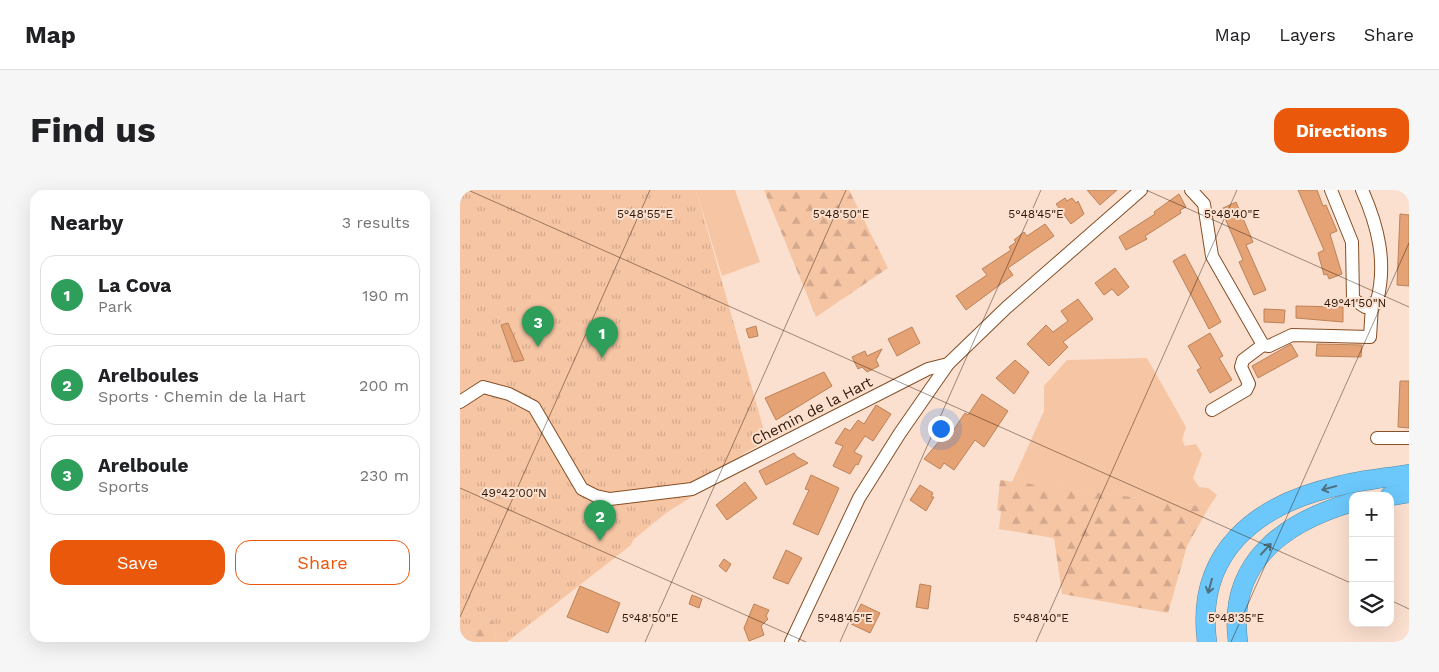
<!DOCTYPE html>
<html lang="en">
<head>
<meta charset="utf-8">
<style>
  body { margin:0; font-family:"Work Sans",sans-serif; background:#f6f6f6; color:#202124 }
  .controls { position:absolute; right:15px; bottom:15px; display:grid; overflow:hidden; border-radius:10px; box-shadow:0 5px 20px #0002 }
  .controls button { width:45px; height:45px; display:grid; place-items:center; padding:0; border:0; border-bottom:1px solid #e0e0e0; background:#fff; color:#202124; font:25px sans-serif }
  .you { position:absolute; left:480px; top:238px; width:18px; height:18px; margin:-12px; border:4px solid #fff; border-radius:50%; background:#1a73e8; box-shadow:0 0 0 8px #1a73e833 }
  .badge { display:grid; place-items:center; width:32px; height:32px; border-radius:50%; background:#ea580c; color:#fff; font-size:16px; font-weight:700 }
  .pin { position:absolute; translate:-50% -41px; filter:drop-shadow(0 1px 2px #0008) }
  .pin::after { content:''; position:absolute; top:26px; width:18px; height:15px; background:inherit; clip-path:polygon(0 0,100% 0,50% 100%) }
  .list { margin:0; padding:0; list-style:none }
  h2 { display:flex; justify-content:space-between; align-items:center; height:65px; margin:0; padding:0 20px; font-size:21px }
  h2 small { font-size:16px; font-weight:400; color:#757577 }
  .list li { display:grid; grid-template-columns:32px 1fr auto; gap:15px; align-items:center; box-sizing:border-box; height:80px; margin:0 10px 10px; padding:0 10px; border:1px solid #e0e0e0; border-radius:15px }
  .list b { display:block; font-size:19px; white-space:nowrap }
  .list p { margin:0; font-size:16px; white-space:nowrap; color:#757577 }
  .list em { font-size:16px; font-style:normal; color:#757577 }
  .actions { display:flex; gap:10px; padding:15px 20px }
  .actions a { flex:1; padding:11px 0; border:1px solid #ea580c; border-radius:15px; text-align:center; font-size:18px; color:#ea580c }
  .actions .main { background:#ea580c; color:#fff }
  .icon { flex:none; width:28px; height:28px; fill:none; stroke:currentColor; stroke-width:2; stroke-linecap:round; stroke-linejoin:round }
  .map { position:relative; flex:none; width:949px; height:452px; overflow:hidden; border-radius:15px }
  header { display:flex; align-items:center; gap:30px; box-sizing:border-box; height:70px; padding:0 25px; background:#fff; border-bottom:1px solid #e0e0e0 }
  header strong { font-size:24px }
  nav { display:flex; gap:28px; margin-inline-start:auto; font-size:18px }
  .intro { display:flex; align-items:center; justify-content:space-between; box-sizing:border-box; height:120px; padding:0 30px }
  h1 { margin:0; font-size:35px }
  .button { padding:12px 22px; border-radius:15px; background:#ea580c; color:#fff; font-size:18px; font-weight:700 }
  main { display:flex; gap:30px; padding:0 30px }
  aside { flex:1; background:#fff; border-radius:15px; box-shadow:0 5px 20px #0002 }
  .map>svg:first-child { display:block }
  .grass { fill:#f6c5a4 }
  .forest { fill:url(#forest-firs) }
  .park { fill:url(#park-tufts) }
  .building { fill:#e4a275; stroke:#bd8258 }
  .lines { fill:none; stroke-linecap:round; stroke-linejoin:round }
  .minor-casing { stroke:#864f25; stroke-width:14 }
  .highway-casing { stroke:#578aa5; stroke-width:20 }
  .minor { stroke:#fff; stroke-width:12 }
  .highway { stroke:#6cc7fa; stroke-width:19 }
  .oneway { stroke:#4e7080 }
  .ticks { fill:none; stroke:#2f1807; stroke-width:1; stroke-opacity:0.45 }
  .labels { text-anchor:middle; stroke-width:4; stroke-linejoin:round; paint-order:stroke }
  .street-label { font-size:15px; fill:#2f1807; stroke:#fbe0cf }
  .ticks-label { font-size:12px; text-anchor:middle; fill:#2f1807; stroke:#fbe0cf; stroke-width:4; stroke-linejoin:round; paint-order:stroke }
</style>
</head>
<body>
<header>
<strong>Map</strong>
<nav><a>Map</a><a>Layers</a><a>Share</a></nav>
</header>
<div class="intro"><h1>Find us</h1><a class="button">Directions</a></div>
<main>
<aside>
<h2>Nearby<small>3 results</small></h2>
<ul class="list">
<li><span class="badge" style="background:#2e9e5b">1</span><div><b>La Cova</b><p>Park</p></div><em>190 m</em></li>
<li><span class="badge" style="background:#2e9e5b">2</span><div><b>Arelboules</b><p>Sports · Chemin de la Hart</p></div><em>200 m</em></li>
<li><span class="badge" style="background:#2e9e5b">3</span><div><b>Arelboule</b><p>Sports</p></div><em>230 m</em></li>
</ul>
<div class="actions"><a class="main">Save</a><a>Share</a></div>
</aside>
<div class="map">
<svg width="949" height="452" viewBox="0 0 949 452">
  <defs>
    <pattern id="forest-firs" width="22" height="20" patternUnits="userSpaceOnUse" patternTransform="scale(1.25)"><rect width="22" height="20" fill="#f6c5a4"/><path d="M5 1l3.5 6h-7zM16 11l3.5 6h-7z" fill="#d3a88c"/></pattern>
    <pattern id="park-tufts" width="24" height="20" patternUnits="userSpaceOnUse" patternTransform="scale(1.25)"><rect width="24" height="20" fill="#f6c5a4"/><path d="M3 7l-1-3M5 7V3M7 7l1-3M15 17l-1-3M17 17v-4M19 17l1-3" fill="none" stroke="#d3a88c"/></pattern>
  </defs>
  <rect width="100%" height="100%" fill="#fbe0cf"/>
  <g class="grass">
    <polygon points="236,0 275,0 300,72 262,86"/>
    <polygon points="687,168 726,237 722,250 725,256 736,254 742,264 733,288 739,297 748,298 757,305 749,317 552,292 584,221 584,196 607,170"/>
  </g>
  <g class="forest">
    <polygon points="304,0 389,0 428,78 356,127"/>
    <polygon points="540,290 749,317 727,356 708,423 602,404 594,348 539,339 541,321 537,320"/>
    <polygon points="32,428 37,452 0,452 0,448"/>
  </g>
  <polygon class="park" points="0,0 236,0 307,251 284,263 274,280 206,323 173,350 171,355 47,452 37,452 32,428 0,448"/>
  <g class="building">
    <polygon points="627,0 657,0 640,15"/>
    <polygon points="838,0 857,0 863,16 866,15 877,41 870,44 882,84 869,89 867,84 864,85 858,63 864,60"/>
    <polygon points="719,4 726,17 720,20 721,23 685,46 687,49 666,60 659,47 695,24 694,22"/>
    <polygon points="605,8 607,11 612,8 616,13 618,11 624,24 611,34 596,14"/>
    <polygon points="776,12 793,52 786,55 806,100 794,105 779,72 783,70 761,19"/>
    <polygon points="940,24 949,25 949,96 937,95"/>
    <polygon points="585,34 594,46 548,78 553,85 506,120 496,106 527,85 522,79 551,60 549,57 556,52 554,50 564,42 567,46"/>
    <polygon points="725,64 761,132 749,139 713,71"/>
    <polygon points="655,78 669,97 658,106 652,99 644,105 635,93"/>
    <polygon points="618,109 633,129 603,152 608,157 589,176 567,154 586,135 593,142 608,131 601,121"/>
    <polygon points="836,116 883,117 883,132 836,128"/>
    <polygon points="804,119 825,120 824,133 804,132"/>
    <polygon points="48,133 64,170 54,172 41,135"/>
    <polygon points="296,136 298,146 289,148 286,139"/>
    <polygon points="452,137 460,153 437,166 428,149"/>
    <polygon points="750,143 763,166 759,168 772,190 750,203 737,180 741,178 728,156"/>
    <polygon points="831,154 838,166 798,188 792,176"/>
    <polygon points="857,154 902,155 901,167 856,166"/>
    <polygon points="422,159 416,170 419,176 407,182 402,177 398,179 392,167 405,161 407,166"/>
    <polygon points="555,170 569,182 554,204 536,188"/>
    <polygon points="364,182 372,196 316,230 305,208"/>
    <polygon points="940,191 949,191 949,238 938,237"/>
    <polygon points="522,204 548,221 524,257 515,250 494,280 484,273 480,279 464,269 482,248 486,251 505,223 508,225"/>
    <polygon points="416,215 431,224 413,251 405,246 394,262 402,266 398,275 396,274 390,284 373,276 383,256 375,253 385,238 390,241 398,230 404,234"/>
    <polygon points="334,263 337,267 348,273 306,295 299,281"/>
    <polygon points="351,285 379,298 358,345 333,334 349,300 345,299"/>
    <polygon points="285,292 297,308 267,330 256,315"/>
    <polygon points="460,295 473,303 471,307 474,307 466,321 450,310"/>
    <polygon points="326,360 342,368 328,394 313,388"/>
    <polygon points="264,369 271,374 266,382 259,376"/>
    <polygon points="460,394 471,396 468,419 456,417"/>
    <polygon points="120,396 160,413 148,443 107,427"/>
    <polygon points="232,405 242,409 239,418 229,414"/>
    <polygon points="294,414 309,420 306,426 308,429 301,436 304,445 289,451 284,438"/>
    <polygon points="401,414 420,423 410,443 391,434"/>
  </g>
  <g class="lines">
    <defs>
      <g id="minor">
        <polyline points="731,0 744,14 752,66 803,155 809,156 832,145 910,147 912,115"/>
        <path d="M871,0L892,52L893,109L905,117L917,111C927,72 918,36 902,0"/>
        <polyline points="0,212 23,197 49,204 74,217 122,299 136,306 150,309 232,299 468,179 488,174"/>
        <polyline points="752,220 786,200 789,194 781,177 783,170 803,155"/>
        <polyline points="917,248 949,248"/>
        <polyline points="331,452 399,308 440,243 488,174 546,118 681,0"/>
      </g>
      <g id="highway">
        <polyline points="930,306 949,303"/>
        <path d="M747,452C735,362 797,314 878,296C901,290 925,288 949,284"/>
        <path d="M778,452C767,373 824,332 893,312"/>
      </g>
    </defs>
    <use href="#minor" class="minor-casing"/>
    <use href="#highway" class="highway-casing"/>
    <use href="#minor" class="minor"/>
    <use href="#highway" class="highway"/>
  </g>
  <defs><path id="oneway-shaft" d="M-6 0H5M1.5-3L5.5 0L1.5 3" fill="none" stroke-width="1.6" stroke-linecap="round" stroke-linejoin="round" transform="scale(1.25)"/></defs>
  <g class="oneway">
    <use href="#oneway-shaft" transform="translate(869 298) rotate(165)"/>
    <use href="#oneway-shaft" transform="translate(806 359) rotate(-47)"/>
    <use href="#oneway-shaft" transform="translate(750 396) rotate(105)"/>
  </g>
  <path class="ticks" d="M8,0L893,394M686,0L949,117M0,298L346,452M930,410L949,419M0,427L190,0M185,452L386,0M380,452L581,0M576,452L777,0M771,452L949,53"/>
  <g class="labels">
    <g class="street-label">
      <text transform="translate(352 221) rotate(-27)" y="5">Chemin de la Hart</text>
    </g>
  </g>
  <g class="ticks-label">
    <text x="381" y="28">5°48'50"E</text>
    <text x="576" y="28">5°48'45"E</text>
    <text x="772" y="28">5°48'40"E</text>
    <text x="185" y="28">5°48'55"E</text>
    <text x="895" y="117">49°41'50"N</text>
    <text x="54" y="307">49°42'00"N</text>
    <text x="190" y="432">5°48'50"E</text>
    <text x="385" y="432">5°48'45"E</text>
    <text x="581" y="432">5°48'40"E</text>
    <text x="776" y="432">5°48'35"E</text>
  </g>
</svg>
<div class="controls">
<button>+</button>
<button>−</button>
<button><svg class="icon" aria-label="layers" viewBox="0 0 24 24"><path d="M12 4l9 5-9 5-9-5zM3 14l9 5 9-5"/></svg></button>
</div>
<div class="you"></div>
<div class="pin badge" style="left:142px;top:168px;background:#2e9e5b">1</div>
<div class="pin badge" style="left:140px;top:351px;background:#2e9e5b">2</div>
<div class="pin badge" style="left:78px;top:157px;background:#2e9e5b">3</div>
</div>
</main>
</body>
</html>
